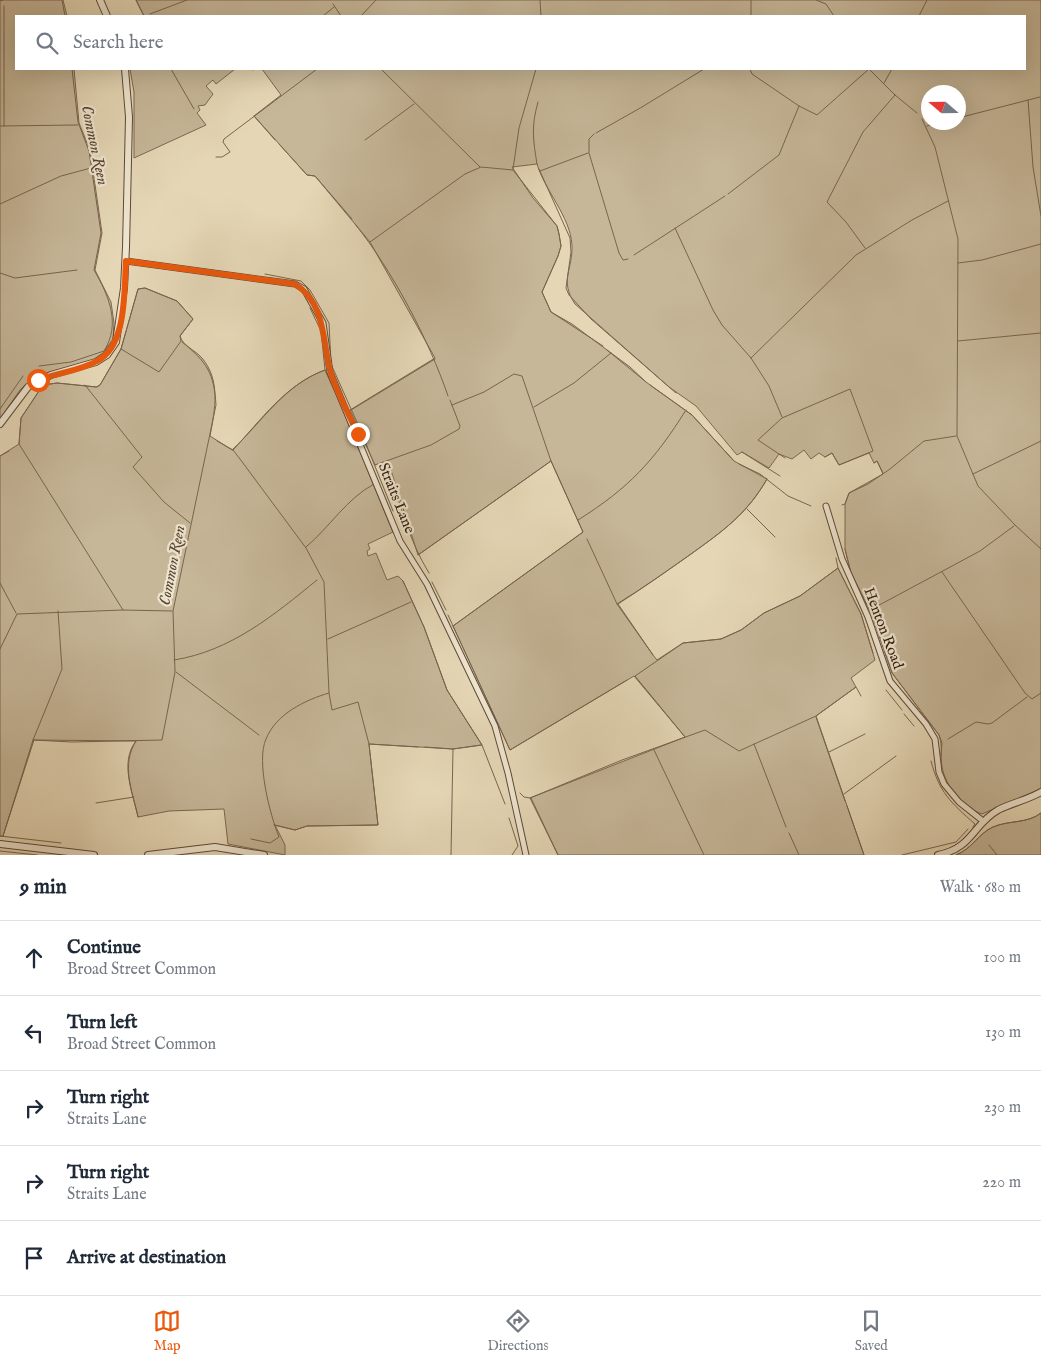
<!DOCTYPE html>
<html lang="en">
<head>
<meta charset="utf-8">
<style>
  body { margin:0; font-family:"IM FELL English",serif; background:#f2f2f3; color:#1f2937 }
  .compass { position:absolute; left:921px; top:85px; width:45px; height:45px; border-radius:50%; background:#fff; box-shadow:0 5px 20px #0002; rotate:290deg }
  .stop { position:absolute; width:15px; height:15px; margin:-11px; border:4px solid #ea580c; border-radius:50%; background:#fff }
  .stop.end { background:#ea580c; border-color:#fff; box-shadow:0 1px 5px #0008 }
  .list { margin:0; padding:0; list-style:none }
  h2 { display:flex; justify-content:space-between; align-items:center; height:65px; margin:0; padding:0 20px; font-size:21px }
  h2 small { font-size:16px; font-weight:400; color:#747a83 }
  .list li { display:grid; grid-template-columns:32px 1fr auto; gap:15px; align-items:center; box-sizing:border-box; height:75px; padding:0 20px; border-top:1px solid #e0e1e3 }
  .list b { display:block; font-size:19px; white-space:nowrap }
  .list p { margin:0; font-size:16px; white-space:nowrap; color:#747a83 }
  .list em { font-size:16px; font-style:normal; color:#747a83 }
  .icon { flex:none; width:28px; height:28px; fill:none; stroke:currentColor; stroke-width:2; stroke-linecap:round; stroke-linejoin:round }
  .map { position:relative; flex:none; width:1041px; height:855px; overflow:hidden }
  .search { position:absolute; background:#fff; box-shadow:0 5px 20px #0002; left:15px; right:15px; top:15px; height:55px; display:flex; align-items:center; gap:12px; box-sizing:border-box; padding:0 18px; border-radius:0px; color:#747a83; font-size:19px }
  .sheet { height:440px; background:#fff }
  nav { display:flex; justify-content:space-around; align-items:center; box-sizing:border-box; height:70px; border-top:1px solid #e0e1e3; background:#fff; font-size:14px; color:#747a83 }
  nav a { display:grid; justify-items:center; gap:2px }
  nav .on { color:#ea580c }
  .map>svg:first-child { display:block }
  .green { fill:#c6b799; stroke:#7c6852; fill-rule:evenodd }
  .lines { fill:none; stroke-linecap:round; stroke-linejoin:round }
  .stream { stroke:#78654f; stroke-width:1 }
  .minor-casing { stroke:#5e4936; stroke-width:7 }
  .tertiary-casing { stroke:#5e4936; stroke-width:8 }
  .minor { stroke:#eee5d0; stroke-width:5 }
  .tertiary { stroke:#eee5d0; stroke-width:6 }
  .route { stroke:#ea580c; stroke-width:6 }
  .labels { text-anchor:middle; stroke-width:4.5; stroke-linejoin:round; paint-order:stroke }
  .street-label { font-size:15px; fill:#311a0c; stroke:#eee5d0 }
  .water-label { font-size:16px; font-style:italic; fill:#5b4633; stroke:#eee5d0 }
</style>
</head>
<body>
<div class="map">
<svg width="1041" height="855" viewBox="0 0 1041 855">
  <rect width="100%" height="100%" fill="#e5d7b6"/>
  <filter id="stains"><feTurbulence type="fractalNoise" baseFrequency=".004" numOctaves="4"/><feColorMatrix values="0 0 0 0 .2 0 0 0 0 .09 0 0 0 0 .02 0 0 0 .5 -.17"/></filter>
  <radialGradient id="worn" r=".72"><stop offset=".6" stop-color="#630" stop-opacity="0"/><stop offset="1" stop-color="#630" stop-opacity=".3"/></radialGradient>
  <g class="green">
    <polygon points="0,0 63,0 67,16 16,16 16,69 74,69 79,123 90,150 102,233 95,270 111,302 114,323 113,339 103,353 93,360 46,373 30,381 20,390 0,419"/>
    <path d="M136,0H1041V789L982,814C962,807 946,787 942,767C940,756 943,746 939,735L892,673L872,615L851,573L845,549V504L849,493L883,474L877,461L874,463L869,453L839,465L832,453L825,457L819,453L811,459L804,450L792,459L779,454L769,468L742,452L737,455L696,406L669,387L575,304C559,280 573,270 572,245C570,216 545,191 537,164L512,167L533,198L557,226L559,234L561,246L558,256L542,292L551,312L572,324L630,367L646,382L692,415L734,461L767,479C747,514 723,531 691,554C667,571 643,588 618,604L653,655L657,660L683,643L721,639L741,630L764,613L800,596L838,568L861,614L875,660L851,678L856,687L816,716L864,855H558L530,798L685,737L634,676L510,750L453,626L583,532L551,461L418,555L388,461L375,465L350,410L435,358L370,242L315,176L307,175L254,116L281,95L262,69H1025V16H144ZM928,92H958V122H928Z"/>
    <polygon points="130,69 235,69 216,84 213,80 206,86 213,94 205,105 198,106 200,110 197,113 206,125 134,158 134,92"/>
    <path d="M145,288L177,301L193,319L180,336C183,346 195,350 202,358C221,381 215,409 210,436L232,450C263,421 284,385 325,370L331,382L393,532L368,544L370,549L367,551L368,556L376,553L387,580L398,576L403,581L424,627L447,690L482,745L453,749L369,744L378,825L307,826L295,830L275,825L285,845V855L228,844L224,809L169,811L138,817C132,790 121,765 136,741L34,740L3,836H0V456L19,444L21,418L43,385L57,383L96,387L100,385L121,349L138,289Z"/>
    <path d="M1041,813V855H956C972,849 979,833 993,827C1009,820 1027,824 1041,813Z"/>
  </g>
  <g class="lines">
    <g class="stream">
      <polyline points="62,0 65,16"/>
      <polyline points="136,0 144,16"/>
      <polyline points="540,0 541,16"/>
      <polyline points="816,0 826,4 834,16"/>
      <polyline points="0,1 3,0"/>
      <polyline points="333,4 341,16"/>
      <polyline points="4,6 4,126"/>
      <polyline points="150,14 187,0"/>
      <polyline points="323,16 334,7"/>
      <polyline points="361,16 376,0"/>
      <polyline points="751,16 751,0"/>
      <polyline points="919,16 927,0"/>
      <polyline points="171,69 194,109"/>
      <polyline points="381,69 480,167"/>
      <polyline points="750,69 752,74 799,106 817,115 869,69"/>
      <polyline points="253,70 255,69"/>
      <polyline points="870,70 895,95 917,113"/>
      <polyline points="884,83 892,69"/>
      <polyline points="1028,100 1033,167 1041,216"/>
      <polyline points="254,116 275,140"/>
      <polyline points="958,118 1040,97"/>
      <polyline points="922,119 935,147 958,239 957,436 978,486 1015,525 1041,549"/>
      <polyline points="0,126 78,125"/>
      <polyline points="927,126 937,122"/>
      <polyline points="596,133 642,107 704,69"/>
      <polyline points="594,134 589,139 589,153 619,253 623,260 628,259"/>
      <polyline points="365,140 414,104"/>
      <polyline points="279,144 307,175 315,176 352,219"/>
      <polyline points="216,157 222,157 230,152 223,142 224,139 317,69"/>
      <path d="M537,164C533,139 531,127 538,102"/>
      <polyline points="513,169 519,128 536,69"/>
      <polyline points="539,169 570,238 571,252 566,288 569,295 591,319 676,393"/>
      <polyline points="540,171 588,153"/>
      <polyline points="728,194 779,155 799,106"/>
      <polyline points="0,204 61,176 91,168"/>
      <path d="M355,224C392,270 429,340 448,396"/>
      <polyline points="675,228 713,310 722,325 751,358 769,386 782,417"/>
      <polyline points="370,242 465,174 481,167 513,170 557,226 559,234 561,246 558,256 542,292 551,312 603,346"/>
      <polyline points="865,248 846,222 827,202 863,132 895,95"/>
      <polyline points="634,255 725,196"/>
      <polyline points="958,263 982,260 1041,244"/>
      <polyline points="0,273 15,278 77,270"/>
      <polyline points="265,274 301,281 310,290 329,323 331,364 360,429"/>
      <polyline points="310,308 321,331 325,370 341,406"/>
      <polyline points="958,341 1041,333"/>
      <polyline points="121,349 159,372 181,341 180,336 193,319 177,301 145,288 138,289 121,349 100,385 97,387 57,383 43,385 21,418 19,444 123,610"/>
      <polyline points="607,350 646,382"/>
      <polyline points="751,358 856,255 912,220 948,201"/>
      <path d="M39,366L71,362L104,351C121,324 109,296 94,270L101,233L89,151L78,122L72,69"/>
      <polyline points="85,385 142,457 133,467 164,502 190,523"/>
      <polyline points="650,385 692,415 734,461"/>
      <polyline points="452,405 484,392 514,374 522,376 551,461 583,532 453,626"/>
      <polyline points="534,407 574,383 611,353"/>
      <polyline points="0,409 23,376"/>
      <polyline points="351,410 435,359"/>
      <polyline points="362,434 393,511"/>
      <polyline points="217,441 233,450 240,459 306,548 324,582 329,693 332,710 358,702 369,744 378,825 307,826 295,830 274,825"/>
      <path d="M233,450C261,420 286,384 325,370"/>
      <polyline points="742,452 780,476"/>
      <polyline points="0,456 9,451"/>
      <polyline points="785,458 758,440 782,418 850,389 873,451 839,465 832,453 825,457"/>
      <path d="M388,461C398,499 408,539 429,573"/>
      <polyline points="874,463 877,461 883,473"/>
      <polyline points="739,464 760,474 788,496 811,506"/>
      <polyline points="375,465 431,445 459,429 460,426 450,400"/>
      <polyline points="973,474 1041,441"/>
      <polyline points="373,483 393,532"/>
      <polyline points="842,505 845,504 849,493 868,484 890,469 924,441 956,436"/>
      <polyline points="747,509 775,537"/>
      <path d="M578,520C629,488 654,461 686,410"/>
      <polyline points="587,539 617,604 653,655"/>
      <path d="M306,547C330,527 346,499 374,484"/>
      <polyline points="845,549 851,573 872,615 892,673 939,735 942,743 941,756"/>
      <polyline points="418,555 551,461"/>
      <polyline points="836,558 838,568 861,614 873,653"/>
      <polyline points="942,572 1025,693 1032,699 1041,693"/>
      <polyline points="403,581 424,627 447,690 482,745 505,804"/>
      <polyline points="432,582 446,610"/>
      <polyline points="0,583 16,613"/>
      <path d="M617,604C643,588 667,571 691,554C723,531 747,514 767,479"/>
      <polyline points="870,610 980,551 1014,526"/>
      <polyline points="448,615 510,750 627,680"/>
      <polyline points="328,639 411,602"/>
      <polyline points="0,649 17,614 123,610 172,611"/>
      <path d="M174,660C231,651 274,615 317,580"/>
      <polyline points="176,672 259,735"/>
      <polyline points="886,690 902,710"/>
      <polyline points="904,714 914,726"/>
      <polyline points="816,717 845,801"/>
      <polyline points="685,737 635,676 683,643 721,639 741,630 764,613 800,596 838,568"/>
      <polyline points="948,739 976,722 988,724 992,723 1027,697"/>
      <path d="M33,740L72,742L162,740L175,672L173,611L216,405C214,373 207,362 182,342"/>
      <path d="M136,741C119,762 133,793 138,817"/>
      <polyline points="369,744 418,747"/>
      <polyline points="754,744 786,827"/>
      <polyline points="425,747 453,749 481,745"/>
      <polyline points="654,750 704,855"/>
      <polyline points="829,752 865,734"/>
      <path d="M931,761C939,792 951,803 975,824L973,827"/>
      <polyline points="520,793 524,797 530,798 622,760 705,730 739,751 816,716 856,687 861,696"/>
      <polyline points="844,794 896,756"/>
      <polyline points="531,798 558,855"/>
      <polyline points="96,803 134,797"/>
      <polyline points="847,806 864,855"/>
      <polyline points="509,818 518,846 512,855"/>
      <polyline points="789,833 799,855"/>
      <polyline points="0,836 61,843"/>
      <polyline points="3,836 33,740 62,669 58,611"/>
      <path d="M251,839L270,843L279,837C270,815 256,761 266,739C276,714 305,700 329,693"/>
      <polyline points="989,845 997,855"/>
      <polyline points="0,851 37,855"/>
      <polyline points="451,855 453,749"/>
      <polyline points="902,855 956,842 968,829"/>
      <path d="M956,855C972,849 979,833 993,827C1009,820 1027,824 1041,813"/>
    </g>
    <defs>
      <g id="minor">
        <polyline points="126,261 295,284 304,289 323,323 330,372 400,541 427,584 495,726 508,773 526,855"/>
        <polyline points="826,506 842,559 868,617 890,681 926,724 935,739 939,772 944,784 959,802 983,821"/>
      </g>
      <g id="tertiary">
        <polyline points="100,0 107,16"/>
        <polyline points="0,424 28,387 51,375 96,362 107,355 116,342 124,288 126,247 129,117 125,69"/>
        <polyline points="0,844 94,855"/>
        <polyline points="148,855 215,847 264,855"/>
        <path d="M938,855C973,848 972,825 998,810C1012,803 1027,800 1041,792"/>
      </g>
    </defs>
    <use href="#minor" class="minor-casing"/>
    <use href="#tertiary" class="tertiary-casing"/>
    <use href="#minor" class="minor"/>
    <use href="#tertiary" class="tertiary"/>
  </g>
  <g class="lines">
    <path class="route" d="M38,380C57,373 80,371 97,361C127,346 124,291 126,261L295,284C326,304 322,340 330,370C336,392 349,414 358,434"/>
  </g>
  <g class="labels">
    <g class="street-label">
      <text transform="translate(397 498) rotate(68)" y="5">Straits Lane</text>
      <text transform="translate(884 628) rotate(69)" y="5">Henton Road</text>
    </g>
    <g class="water-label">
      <text transform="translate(96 145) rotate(78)" y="6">Common Reen</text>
      <text transform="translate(171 565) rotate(-79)" y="6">Common Reen</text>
    </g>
  </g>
  <rect width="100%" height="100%" filter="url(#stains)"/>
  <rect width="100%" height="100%" fill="url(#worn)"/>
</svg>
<svg class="compass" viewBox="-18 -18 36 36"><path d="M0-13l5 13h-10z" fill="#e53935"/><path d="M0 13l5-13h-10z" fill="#747a83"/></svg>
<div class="stop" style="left:38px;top:380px"></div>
<div class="stop end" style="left:358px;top:434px"></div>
<div class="search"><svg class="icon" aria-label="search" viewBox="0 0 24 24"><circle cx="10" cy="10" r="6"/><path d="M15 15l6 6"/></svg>Search here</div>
</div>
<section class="sheet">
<h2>9 min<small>Walk · 680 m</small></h2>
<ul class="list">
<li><svg class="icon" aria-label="ahead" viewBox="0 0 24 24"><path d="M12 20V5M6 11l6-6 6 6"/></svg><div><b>Continue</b><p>Broad Street Common</p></div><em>100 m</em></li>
<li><svg class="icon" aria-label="left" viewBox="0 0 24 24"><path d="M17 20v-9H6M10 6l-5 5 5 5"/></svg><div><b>Turn left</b><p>Broad Street Common</p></div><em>130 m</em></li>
<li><svg class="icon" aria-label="right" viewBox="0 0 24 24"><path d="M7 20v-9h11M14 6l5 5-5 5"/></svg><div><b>Turn right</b><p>Straits Lane</p></div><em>230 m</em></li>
<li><svg class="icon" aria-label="right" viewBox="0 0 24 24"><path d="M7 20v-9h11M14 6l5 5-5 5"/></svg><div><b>Turn right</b><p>Straits Lane</p></div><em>220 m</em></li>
<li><svg class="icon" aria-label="arrive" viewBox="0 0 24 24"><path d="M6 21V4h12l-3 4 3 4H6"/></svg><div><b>Arrive at destination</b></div></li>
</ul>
</section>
<nav>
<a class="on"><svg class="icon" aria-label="map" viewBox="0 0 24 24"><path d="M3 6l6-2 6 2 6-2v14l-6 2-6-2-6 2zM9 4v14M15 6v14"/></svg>Map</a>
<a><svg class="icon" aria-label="directions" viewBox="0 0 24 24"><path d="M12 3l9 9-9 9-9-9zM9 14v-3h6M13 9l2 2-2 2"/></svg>Directions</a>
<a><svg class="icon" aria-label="saved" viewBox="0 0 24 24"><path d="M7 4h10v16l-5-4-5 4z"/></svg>Saved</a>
</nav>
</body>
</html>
